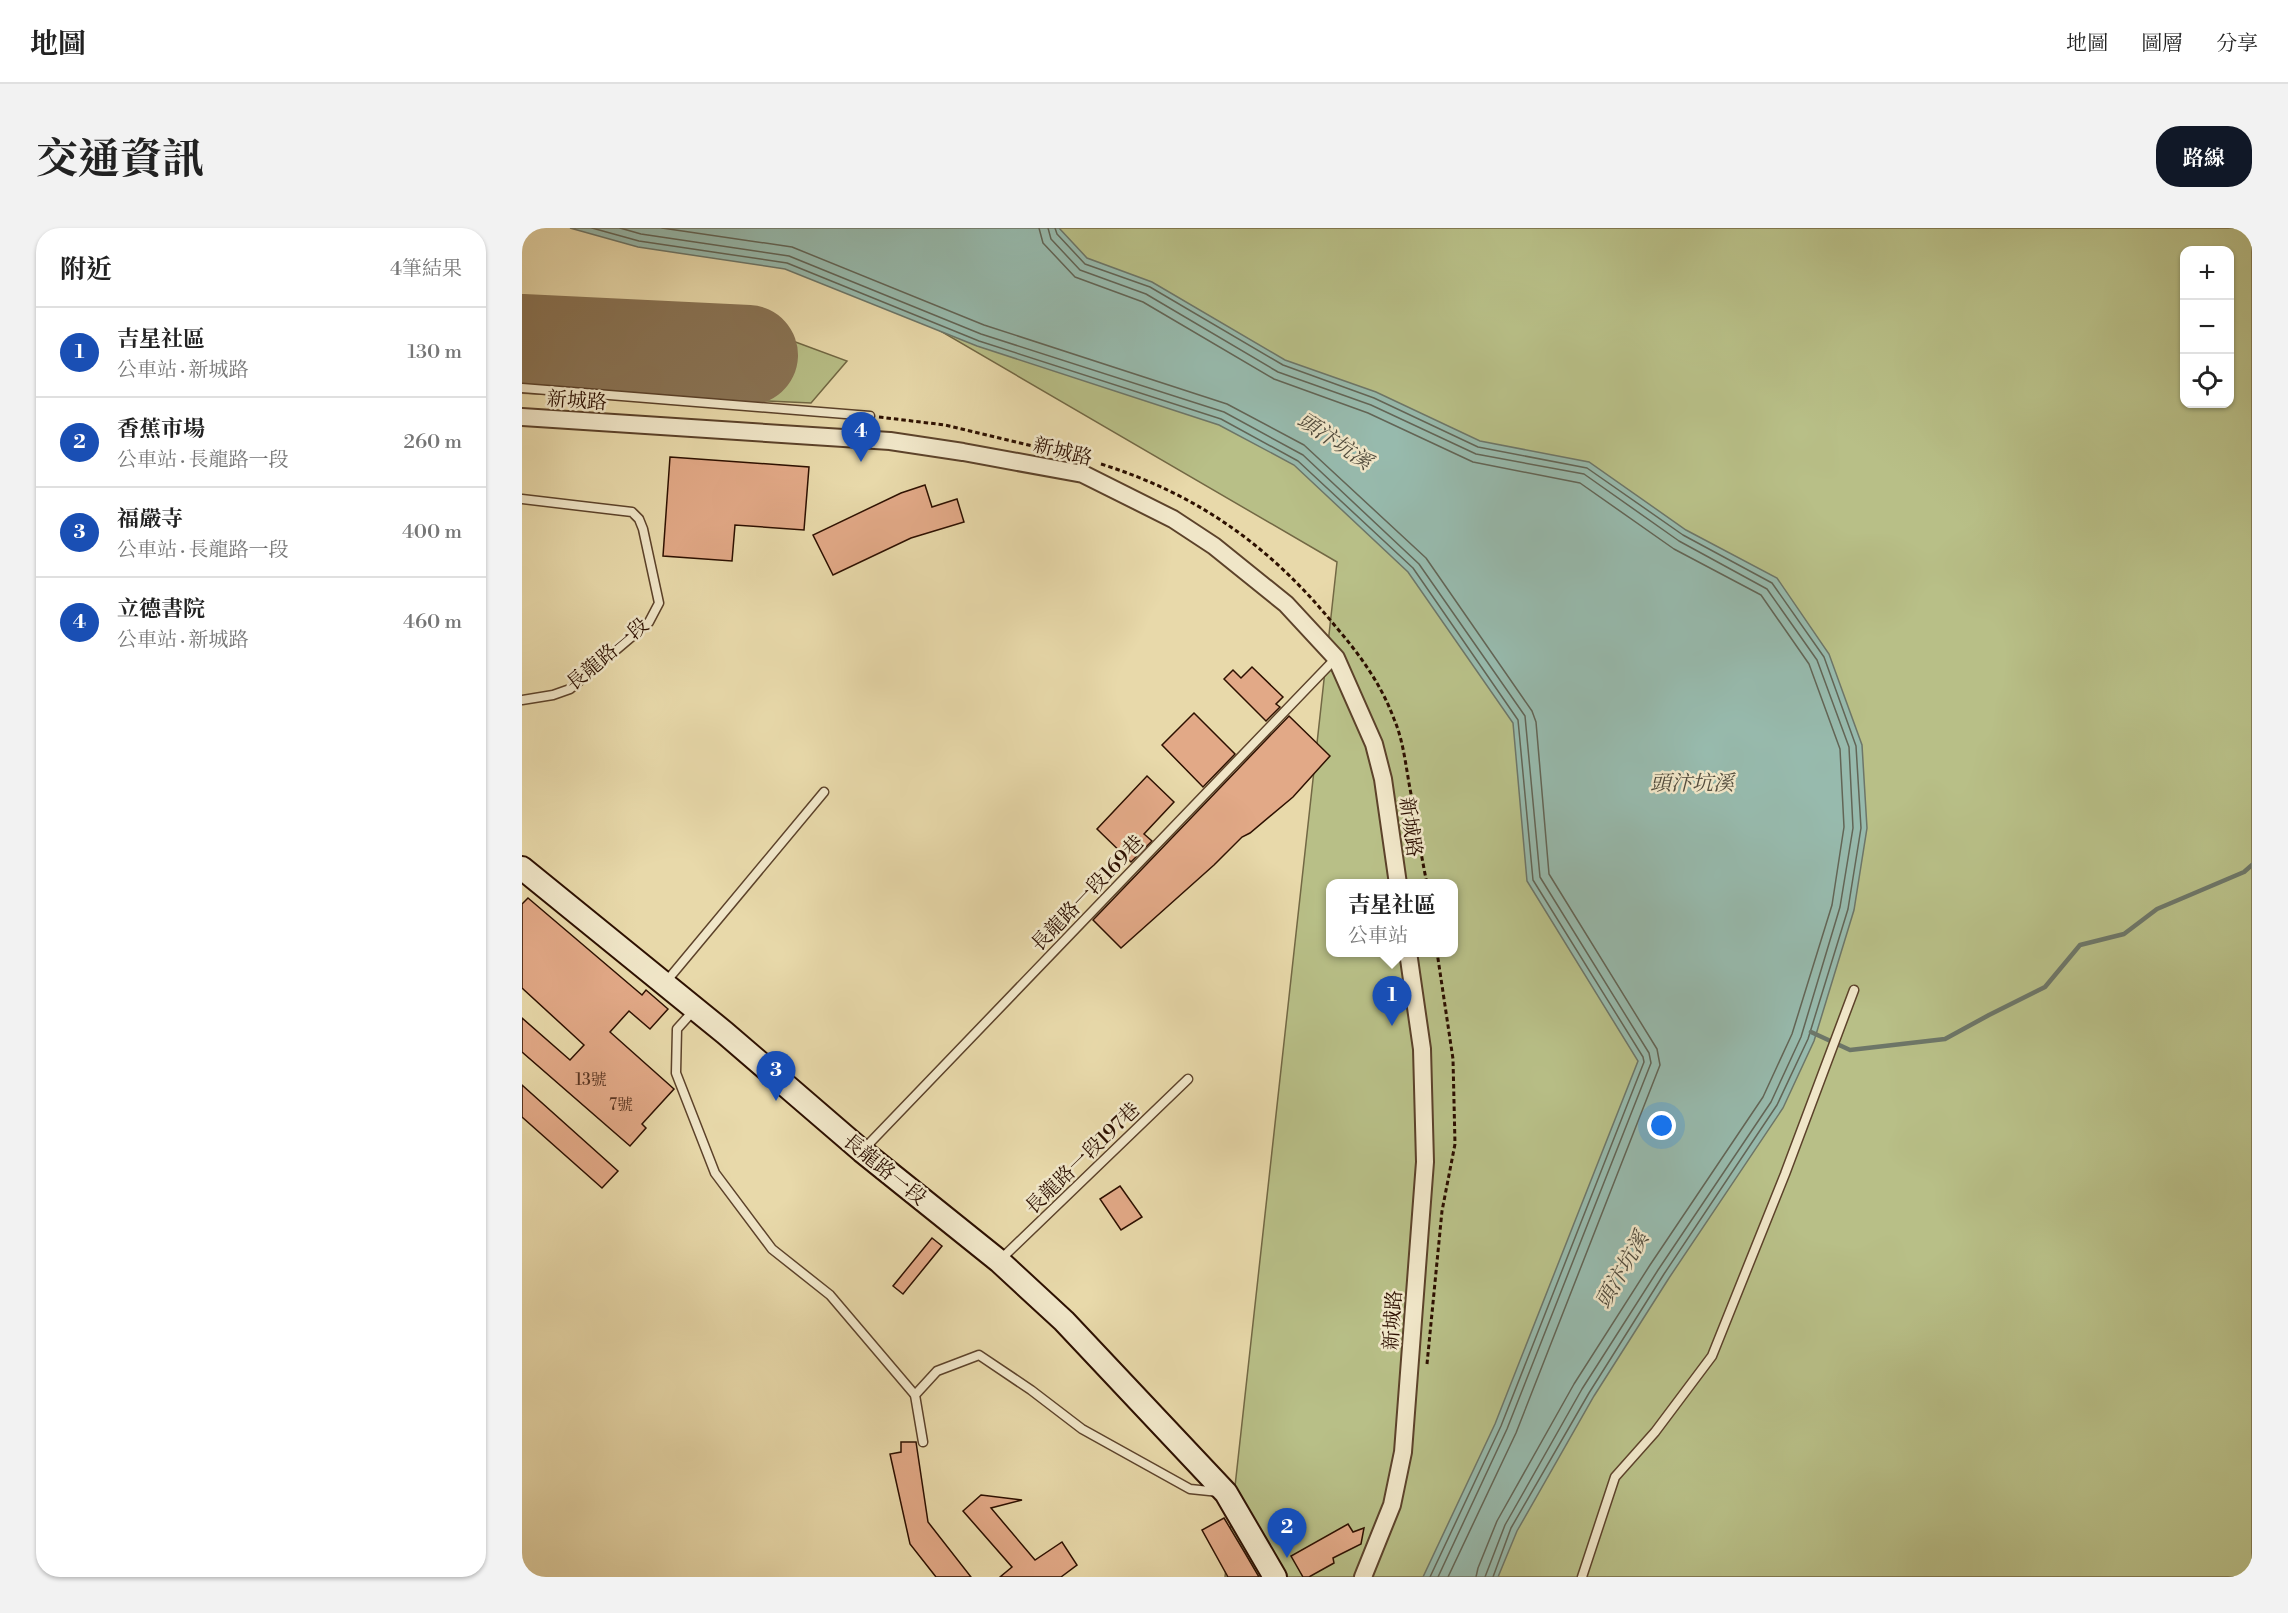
<!DOCTYPE html>
<html lang="zh-TW">
<head>
<meta charset="utf-8">
<style>
  body { margin:0; font-family:"Libre Bodoni","Noto Serif TC",serif; background:#f2f2f2; color:#222 }
  .controls { position:absolute; right:18px; top:18px; display:grid; overflow:hidden; border-radius:12px; box-shadow:0 2px 4px #0004 }
  .controls button { width:54px; height:54px; display:grid; place-items:center; padding:0; border:0; border-bottom:2px solid #e0e0e0; background:#fff; color:#222; font:30px sans-serif }
  .you { position:absolute; left:1140px; top:898px; width:21px; height:21px; margin:-15px; border:4px solid #fff; border-radius:50%; background:#1a73e8; box-shadow:0 0 0 9px #1a73e833 }
  .badge { display:grid; place-items:center; width:39px; height:39px; border-radius:50%; background:#111827; color:#fff; font-size:20px; font-weight:700 }
  .pin { position:absolute; translate:-50% -50px; filter:drop-shadow(0 2px 3px #0008) }
  .pin::after { content:''; position:absolute; top:32px; width:21px; height:18px; background:inherit; clip-path:polygon(0 0,100% 0,50% 100%) }
  .popup { position:absolute; left:804px; top:651px; width:132px; height:78px; box-sizing:border-box; display:grid; place-content:center; border-radius:12px; background:#fff; filter:drop-shadow(0 2px 4px #0005); font-size:20px; white-space:nowrap; color:#767676 }
  .popup b { font-size:22px; color:#222 }
  .popup::after { content:''; position:absolute; left:50%; top:100%; margin-left:-12px; border:12px solid transparent; border-top-color:#fff }
  .list { margin:0; padding:0; list-style:none }
  h2 { display:flex; justify-content:space-between; align-items:center; height:78px; margin:0; padding:0 24px; font-size:26px }
  h2 small { font-size:20px; font-weight:400; color:#767676 }
  .list li { display:grid; grid-template-columns:39px 1fr auto; gap:18px; align-items:center; box-sizing:border-box; height:90px; padding:0 24px; border-top:2px solid #e0e0e0 }
  .list b { display:block; font-size:22px; white-space:nowrap }
  .list p { margin:0; font-size:20px; white-space:nowrap; color:#767676 }
  .list em { font-size:20px; font-style:normal; color:#767676 }
  .icon { flex:none; width:33px; height:33px; fill:none; stroke:currentColor; stroke-width:2; stroke-linecap:round; stroke-linejoin:round }
  .map { position:relative; flex:none; width:1730px; height:1349px; overflow:hidden; border-radius:24px }
  header { display:flex; align-items:center; gap:36px; box-sizing:border-box; height:84px; padding:0 30px; background:#fff; border-bottom:2px solid #e0e0e0 }
  header strong { font-size:28px }
  nav { display:flex; gap:33px; margin-inline-start:auto; font-size:21px }
  .intro { display:flex; align-items:center; justify-content:space-between; box-sizing:border-box; height:144px; padding:0 36px }
  h1 { margin:0; font-size:42px }
  .button { padding:15px 27px; border-radius:24px; background:#111827; color:#fff; font-size:21px; font-weight:700 }
  main { display:flex; gap:36px; padding:0 36px }
  aside { flex:1; background:#fff; border-radius:24px; box-shadow:0 2px 4px #0004 }
  .map>svg:first-child { display:block }
  .green { fill:#b8bf87; stroke:#726844; stroke-width:1.5; fill-rule:evenodd }
  .water { fill:#97baad; stroke:#6d7668; stroke-width:1.5 }
  .lines { fill:none; stroke-linecap:round; stroke-linejoin:round }
  .shore { stroke:#626556; stroke-width:1.5 }
  .stream { stroke:#6d7668; stroke-width:4.5 }
  .runway { stroke:#8a7455; stroke-width:100 }
  .building { fill:#e2a987; stroke:#2d1000; stroke-width:1.5 }
  .service-casing { stroke:#5c422a; stroke-width:11 }
  .minor-casing { stroke:#5c422a; stroke-width:20 }
  .secondary-casing { stroke:#2d1000; stroke-width:26 }
  .path { stroke:#2d1000; stroke-width:3; stroke-dasharray:4.5 3; stroke-linecap:butt }
  .service { stroke:#f0e6c8; stroke-width:8 }
  .minor { stroke:#f0e6c8; stroke-width:16 }
  .secondary { stroke:#f0e6c8; stroke-width:22 }
  .labels { text-anchor:middle; stroke-width:5; stroke-linejoin:round; paint-order:stroke }
  .number-label { font-size:16px; fill:#5a3622 }
  .street-label { font-size:20px; fill:#2d1000; stroke:#f0e6c8 }
  .water-label { font-size:21px; font-style:italic; fill:#524c3d; stroke:#f0e6c8 }
</style>
</head>
<body>
<header>
<strong>地圖</strong>
<nav><a>地圖</a><a>圖層</a><a>分享</a></nav>
</header>
<div class="intro"><h1>交通資訊</h1><a class="button">路線</a></div>
<main>
<aside>
<h2>附近<small>4筆結果</small></h2>
<ul class="list">
<li><span class="badge" style="background:#1a4fb4">1</span><div><b>吉星社區</b><p>公車站 · 新城路</p></div><em>130 m</em></li>
<li><span class="badge" style="background:#1a4fb4">2</span><div><b>香蕉市場</b><p>公車站 · 長龍路一段</p></div><em>260 m</em></li>
<li><span class="badge" style="background:#1a4fb4">3</span><div><b>福嚴寺</b><p>公車站 · 長龍路一段</p></div><em>400 m</em></li>
<li><span class="badge" style="background:#1a4fb4">4</span><div><b>立德書院</b><p>公車站 · 新城路</p></div><em>460 m</em></li>
</ul>
</aside>
<div class="map">
<svg width="1730" height="1349" viewBox="0 0 1730 1349">
  <rect width="100%" height="100%" fill="#e8d9aa"/>
  <filter id="stains"><feTurbulence type="fractalNoise" baseFrequency=".00333" numOctaves="4"/><feColorMatrix values="0 0 0 0 .2 0 0 0 0 .09 0 0 0 0 .02 0 0 0 .5 -.17"/></filter>
  <radialGradient id="worn" r=".72"><stop offset=".6" stop-color="#630" stop-opacity="0"/><stop offset="1" stop-color="#630" stop-opacity=".3"/></radialGradient>
  <g class="green">
    <path d="M285,0H1730V1349H703L815,334L281,23ZM1662,22H1708V176H1662ZM808,656H932V724H808Z"/>
    <polygon points="0,78 82,80 214,92 325,133 289,175 0,162"/>
  </g>
  <polygon class="water" points="48,0 537,0 565,30 630,54 763,132 854,164 958,213 1067,234 1164,302 1255,350 1307,426 1340,517 1345,600 1332,682 1292,813 1261,880 1147,1050 1072,1168 995,1303 976,1349 901,1349 973,1196 1116,833 1005,653 991,495 886,344 772,237 697,197 455,118 263,41 116,19"/>
  <g class="lines">
    <g class="shore">
      <polyline points="70,0 117,13 265,35 457,113 699,191 776,233 891,340 996,492 1011,652 1121,829 1122,834 979,1198 908,1349"/>
      <polyline points="98,0 119,6 267,28 459,106 702,184 781,227 897,336 1003,488 1018,649 1127,825 1129,835 985,1201 916,1349"/>
      <polyline points="140,0 270,19 462,97 705,176 782,217 904,330 1010,483 1014,494 1027,646 1135,821 1138,837 994,1205 926,1349"/>
      <polyline points="517,0 521,15 553,49 621,74 752,151 846,185 951,234 1058,255 1152,321 1239,367 1287,436 1318,521 1322,599 1310,677 1270,806 1241,869 1128,1037 1052,1156 975,1293 956,1340 954,1349"/>
      <polyline points="526,0 529,11 558,42 624,66 756,144 849,177 954,226 1062,246 1157,313 1245,361 1295,432 1327,519 1331,600 1318,679 1279,809 1249,874 1136,1042 1060,1161 983,1297 963,1349"/>
      <polyline points="533,0 535,6 563,36 628,59 761,137 852,170 956,219 1065,240 1161,307 1250,355 1302,429 1334,518 1339,600 1326,681 1286,811 1255,877 1142,1046 1067,1165 989,1300 971,1349"/>
    </g>
    <polyline class="stream" points="1289,804 1328,822 1423,811 1467,787 1523,759 1558,717 1602,706 1635,681 1722,644 1730,637"/>
    <polyline class="runway" points="0,116 226,127"/>
  </g>
  <g class="building">
    <polygon points="148,229 287,239 282,302 213,297 210,333 141,328"/>
    <polygon points="403,257 410,279 435,271 442,294 389,310 311,347 291,307 379,265"/>
    <polygon points="730,439 761,469 754,476 758,479 744,493 702,451 711,442 719,450"/>
    <polygon points="672,485 713,526 681,559 640,517"/>
    <polygon points="767,488 808,528 771,569 728,605 720,609 692,637 599,720 571,692"/>
    <polygon points="625,548 652,574 622,606 630,613 609,634 575,601"/>
    <polygon points="6,670 120,767 124,762 146,781 128,801 107,783 88,804 152,861 120,896 124,900 108,918 0,824 0,790 48,832 62,817 0,760 0,676"/>
    <polygon points="0,857 96,943 80,960 0,889"/>
    <polygon points="598,958 620,989 599,1002 578,971"/>
    <polygon points="410,1010 420,1018 381,1066 371,1058"/>
    <polygon points="379,1214 394,1214 406,1294 449,1349 414,1349 388,1316 368,1226 379,1224"/>
    <polygon points="459,1267 500,1272 469,1280 513,1332 540,1314 555,1337 539,1349 478,1349 490,1339 441,1283"/>
    <polygon points="702,1290 723,1325 737,1349 706,1349 680,1302"/>
    <polygon points="826,1296 831,1304 842,1300 839,1316 811,1330 812,1335 787,1349 781,1349 769,1328"/>
  </g>
  <g class="lines">
    <defs>
      <g id="service">
        <polyline points="0,160 348,188"/>
        <polyline points="0,271 110,284 117,291 121,301 137,375 127,394 48,461 31,467 0,472"/>
        <polyline points="143,755 302,564"/>
        <polyline points="173,781 155,801 154,845 193,945 250,1021 308,1067 393,1167"/>
        <polyline points="340,923 814,430"/>
        <polyline points="478,1032 666,851"/>
        <polyline points="401,1214 393,1167 415,1143 457,1127 509,1162 560,1201 668,1261 697,1264"/>
        <polyline points="1060,1349 1093,1249 1133,1204 1190,1128 1263,946 1332,762"/>
      </g>
      <g id="minor">
        <polyline points="0,189 368,213 441,224 561,246 651,291 692,318 764,376 814,430 852,516 861,551 876,656"/>
        <polyline points="841,1349 870,1277 881,1224 903,934 900,821 886,724"/>
      </g>
      <polyline id="secondary" points="0,640 203,805 340,923 477,1033 542,1093 704,1265 753,1349"/>
    </defs>
    <use href="#service" class="service-casing"/>
    <use href="#minor" class="minor-casing"/>
    <use href="#secondary" class="secondary-casing"/>
    <g class="path">
      <polyline points="357,189 423,197 544,226"/>
      <path d="M579,236C678,267 750,320 814,399C838,427 859,456 872,491C882,514 884,541 889,566C894,596 899,626 905,656"/>
      <polyline points="905,1136 920,983 933,916 931,831 915,724"/>
    </g>
    <use href="#service" class="service"/>
    <use href="#minor" class="minor"/>
    <use href="#secondary" class="secondary"/>
  </g>
  <g class="labels">
    <g class="number-label">
      <text x="69" y="857">13號</text>
      <text x="99" y="882">7號</text>
    </g>
    <g class="street-label">
      <text transform="translate(55 172) rotate(4)" y="7">新城路</text>
      <text transform="translate(541 223) rotate(14)" y="7">新城路</text>
      <text transform="translate(85 426) rotate(-40)" y="7">長龍路一段</text>
      <text transform="translate(889 599) rotate(82)" y="7">新城路</text>
      <text transform="translate(565 665) rotate(-46)" y="7">長龍路一段169巷</text>
      <text transform="translate(560 930) rotate(-44)" y="7">長龍路一段197巷</text>
      <text transform="translate(363 941) rotate(39)" y="7">長龍路一段</text>
      <text transform="translate(870 1092) rotate(-86)" y="7">新城路</text>
    </g>
    <g class="water-label">
      <text transform="translate(813 213) rotate(34)" y="7">頭汴坑溪</text>
      <text x="1170" y="562">頭汴坑溪</text>
      <text transform="translate(1100 1042) rotate(-60)" y="7">頭汴坑溪</text>
    </g>
  </g>
  <rect width="100%" height="100%" filter="url(#stains)"/>
  <rect width="100%" height="100%" fill="url(#worn)"/>
</svg>
<div class="controls">
<button>+</button>
<button>−</button>
<button><svg class="icon" aria-label="locate" viewBox="0 0 24 24"><circle cx="12" cy="12" r="6"/><path d="M12 2v4M12 18v4M2 12h4M18 12h4"/></svg></button>
</div>
<div class="you"></div>
<div class="pin badge" style="left:870px;top:798px;background:#1a4fb4">1</div>
<div class="popup"><b>吉星社區</b>公車站</div>
<div class="pin badge" style="left:765px;top:1330px;background:#1a4fb4">2</div>
<div class="pin badge" style="left:254px;top:873px;background:#1a4fb4">3</div>
<div class="pin badge" style="left:339px;top:234px;background:#1a4fb4">4</div>
</div>
</main>
</body>
</html>
